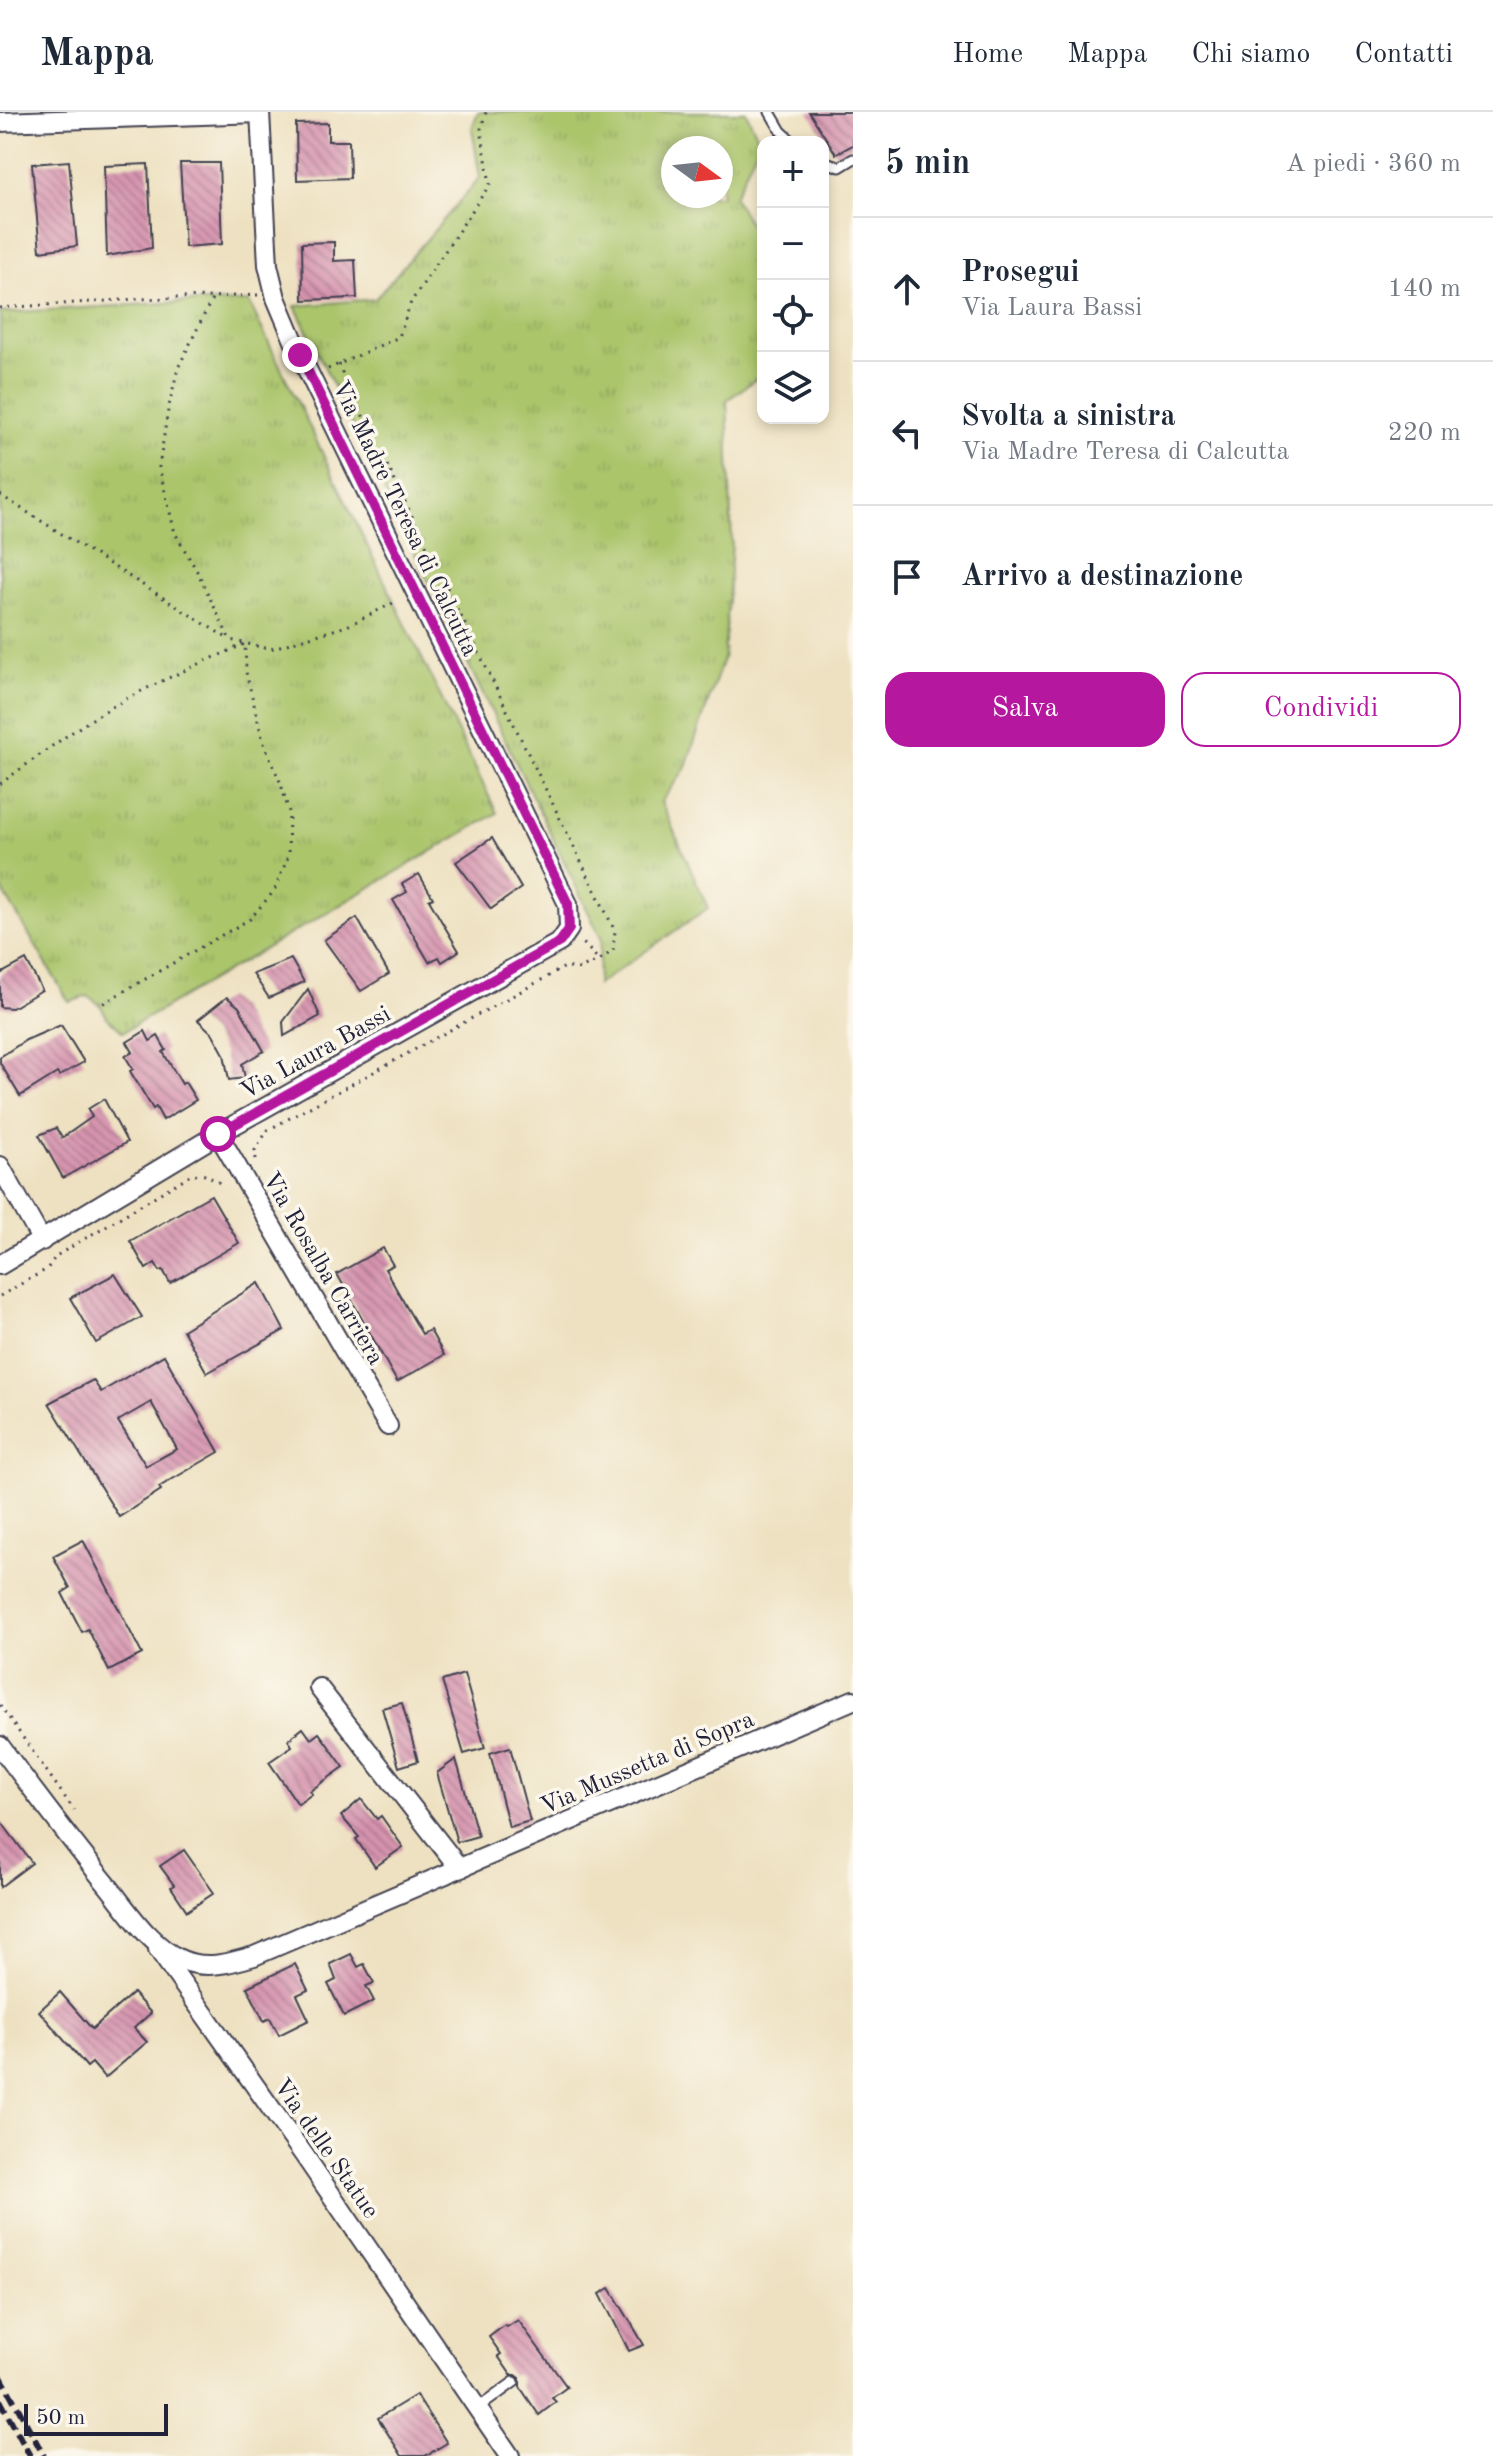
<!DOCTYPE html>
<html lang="it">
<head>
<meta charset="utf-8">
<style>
  body { margin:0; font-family:"Old Standard TT",serif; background:#f6f6f7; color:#1f2937 }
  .controls { position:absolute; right:24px; top:24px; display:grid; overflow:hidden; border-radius:16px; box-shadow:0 4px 12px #0003 }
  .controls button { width:72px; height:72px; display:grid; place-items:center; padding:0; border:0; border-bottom:2px solid #e0e1e3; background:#fff; color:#1f2937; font:40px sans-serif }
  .compass { position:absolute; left:661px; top:24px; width:72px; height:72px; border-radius:50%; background:#fff; box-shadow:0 4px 12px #0003; rotate:105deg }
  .scale { position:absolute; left:24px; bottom:20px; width:144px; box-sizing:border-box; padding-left:8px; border:4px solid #22223b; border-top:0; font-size:22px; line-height:28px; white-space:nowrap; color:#22223b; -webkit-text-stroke:6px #fbf7ec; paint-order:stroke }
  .stop { position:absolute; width:24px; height:24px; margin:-18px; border:6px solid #b5179e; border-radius:50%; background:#fff }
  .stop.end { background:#b5179e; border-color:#fff; box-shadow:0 2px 8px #0008 }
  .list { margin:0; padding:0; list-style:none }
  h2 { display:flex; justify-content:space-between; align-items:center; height:104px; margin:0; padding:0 32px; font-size:34px }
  h2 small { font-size:26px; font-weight:400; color:#747a83 }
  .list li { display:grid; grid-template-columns:52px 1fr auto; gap:24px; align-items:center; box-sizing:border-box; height:144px; padding:0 32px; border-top:2px solid #e0e1e3 }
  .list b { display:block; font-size:30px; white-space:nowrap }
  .list p { margin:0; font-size:26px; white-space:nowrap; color:#747a83 }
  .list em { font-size:26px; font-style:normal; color:#747a83 }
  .actions { display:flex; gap:16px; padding:24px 32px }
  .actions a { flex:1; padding:18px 0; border:2px solid #b5179e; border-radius:24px; text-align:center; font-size:28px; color:#b5179e }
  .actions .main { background:#b5179e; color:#fff }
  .icon { flex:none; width:44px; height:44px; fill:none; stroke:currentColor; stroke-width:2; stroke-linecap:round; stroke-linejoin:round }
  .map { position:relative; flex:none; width:853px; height:2344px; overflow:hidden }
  header { display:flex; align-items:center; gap:48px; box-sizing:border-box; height:112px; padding:0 40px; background:#fff; border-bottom:2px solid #e0e1e3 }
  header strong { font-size:38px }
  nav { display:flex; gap:44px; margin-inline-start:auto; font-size:28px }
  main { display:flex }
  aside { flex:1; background:#fff }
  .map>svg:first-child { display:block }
  .grass { fill:url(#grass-tufts); stroke:#667453; stroke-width:2; fill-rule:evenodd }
  .building { fill:url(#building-back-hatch); fill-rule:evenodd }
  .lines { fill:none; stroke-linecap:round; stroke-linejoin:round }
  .lane-casing { stroke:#413f4f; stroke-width:13 }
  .street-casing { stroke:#413f4f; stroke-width:22 }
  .path { stroke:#413f4f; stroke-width:3; stroke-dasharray:2 6; stroke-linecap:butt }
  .lane { stroke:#fff; stroke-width:9 }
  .street { stroke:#fff; stroke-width:18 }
  .rail { stroke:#22223b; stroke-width:6; stroke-dasharray:12 6; stroke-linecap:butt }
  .route { stroke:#b5179e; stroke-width:10 }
  .labels { text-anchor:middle; stroke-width:7; stroke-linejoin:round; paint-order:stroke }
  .street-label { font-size:24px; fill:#22223b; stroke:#fbf7ec }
</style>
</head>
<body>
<header>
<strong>Mappa</strong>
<nav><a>Home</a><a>Mappa</a><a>Chi siamo</a><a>Contatti</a></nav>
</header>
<main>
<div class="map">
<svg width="853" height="2344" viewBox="0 0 853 2344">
  <defs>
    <pattern id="grass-tufts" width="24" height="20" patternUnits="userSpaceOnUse" patternTransform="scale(2)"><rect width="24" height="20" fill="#aac56b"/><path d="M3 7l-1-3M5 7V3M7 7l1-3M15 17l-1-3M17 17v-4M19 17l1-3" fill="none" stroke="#92a95e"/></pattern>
    <pattern id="building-back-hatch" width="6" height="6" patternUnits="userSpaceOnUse" patternTransform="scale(2)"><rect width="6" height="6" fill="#d592ad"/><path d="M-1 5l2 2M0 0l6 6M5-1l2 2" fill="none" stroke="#ac778e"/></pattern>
  </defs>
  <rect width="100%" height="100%" fill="#fbf7ec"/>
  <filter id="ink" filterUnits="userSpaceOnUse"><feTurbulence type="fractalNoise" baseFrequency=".0125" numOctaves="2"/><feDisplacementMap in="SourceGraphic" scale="16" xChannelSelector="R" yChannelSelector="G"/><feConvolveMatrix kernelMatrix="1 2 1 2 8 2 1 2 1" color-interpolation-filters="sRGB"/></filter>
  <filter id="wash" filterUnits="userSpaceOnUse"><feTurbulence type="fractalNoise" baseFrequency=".006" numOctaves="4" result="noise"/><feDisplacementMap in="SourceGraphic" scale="32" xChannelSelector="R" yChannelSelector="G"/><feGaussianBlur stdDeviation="1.8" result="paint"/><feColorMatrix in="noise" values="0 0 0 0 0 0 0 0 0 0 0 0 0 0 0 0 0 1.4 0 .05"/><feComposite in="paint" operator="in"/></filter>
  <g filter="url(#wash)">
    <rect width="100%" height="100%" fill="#eee1c1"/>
    <g class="grass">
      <path d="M478,0H746L760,29L734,85L763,135V262L727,288L732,432L724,544L685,657L661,690L708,796L597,873L601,826L295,194L375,187L480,66L472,16ZM673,36H721V84H673Z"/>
      <polygon points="183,190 249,190 497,701 123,920 107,905 100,893 88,884 69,890 0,774 0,201"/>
    </g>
    <g id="blocks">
      <g class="building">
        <polygon points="809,0 853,0 853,33 836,42"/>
        <polygon points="328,11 328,29 349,29 350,66 297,68 296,12"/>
        <polygon points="69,49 77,134 40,139 32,52"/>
        <polygon points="180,51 219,51 222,132 185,135"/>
        <polygon points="148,52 152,136 107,144 104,54"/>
        <polygon points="334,130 334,149 355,148 357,186 303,188 302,131"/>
        <polygon points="492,726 521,776 491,797 456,750"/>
        <polygon points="419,762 433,786 429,788 459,839 442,850 439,845 429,850 393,788 407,780 402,772"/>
        <polygon points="357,806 389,862 361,879 324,828"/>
        <polygon points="291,847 304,870 269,886 253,862"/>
        <polygon points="26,848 42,878 12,896 0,895 0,862"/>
        <polygon points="308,877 320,904 284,924 283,910"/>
        <polygon points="227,885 239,895 264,939 242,952 245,966 229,968 224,942 213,922 198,908"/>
        <polygon points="61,913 84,950 59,964 57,961 20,984 0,951 0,945 26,928"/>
        <polygon points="145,919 150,929 158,924 166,938 163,940 182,972 185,970 196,988 163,1008 156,995 153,997 130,959 133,957 125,944 133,940 127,930"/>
        <polygon points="104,987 127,1030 63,1066 39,1023 56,1016 62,1026 92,1005 88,997"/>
        <polygon points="211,1083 239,1131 170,1171 163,1158 160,1159 155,1151 146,1157 130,1129"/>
        <polygon points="383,1136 393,1153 385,1157 411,1203 422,1222 430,1218 444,1243 397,1270 337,1162"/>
        <polygon points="115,1162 142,1205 96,1231 70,1186"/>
        <polygon points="259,1171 284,1218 207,1261 183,1218"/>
        <path d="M164,1243L219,1340L159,1375L161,1378L119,1405L49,1291L93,1268L101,1280ZM151,1290L177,1337L146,1354L118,1309Z"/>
        <polygon points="83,1428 142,1542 109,1559 88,1517 82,1520 62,1481 70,1476 53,1444"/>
        <polygon points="464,1562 485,1636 464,1642 442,1569"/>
        <polygon points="402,1591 418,1649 399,1655 382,1596"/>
        <polygon points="303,1616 311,1627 319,1621 344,1655 310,1679 312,1682 298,1692 269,1650 292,1634 288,1628"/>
        <polygon points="510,1635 530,1709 509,1715 490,1641"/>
        <polygon points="456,1647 478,1724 457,1730 437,1661"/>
        <polygon points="361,1687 377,1707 381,1704 403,1735 375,1755 356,1727 359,1725 341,1704"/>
        <polygon points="0,1708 32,1751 0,1775"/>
        <polygon points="184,1738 214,1781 187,1799 171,1775 174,1773 160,1754"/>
        <polygon points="351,1842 358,1855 364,1852 374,1871 366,1874 374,1889 344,1904 328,1872 336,1868 330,1852"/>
        <polygon points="295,1852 308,1878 297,1883 309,1908 279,1923 270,1906 264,1909 247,1875"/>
        <polygon points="60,1880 92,1917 133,1881 151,1901 134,1916 147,1930 105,1966 92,1951 87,1955 39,1899"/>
        <polygon points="610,2176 630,2209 644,2233 629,2239 600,2182"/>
        <polygon points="518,2208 567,2275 552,2286 556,2290 539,2303 520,2275 520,2266 516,2263 511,2263 498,2244 501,2242 489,2225 505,2213 507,2215"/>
        <polygon points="416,2283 447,2331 425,2344 402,2344 378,2306"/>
      </g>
    </g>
  </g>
  <g filter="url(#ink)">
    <use href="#blocks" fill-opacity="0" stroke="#413f4f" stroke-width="2"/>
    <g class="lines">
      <defs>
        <g id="lane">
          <polyline points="770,0 781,19 793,30"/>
          <polyline points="823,49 840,55 853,47"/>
          <polyline points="477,2297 514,2270"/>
        </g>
        <g id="street">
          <polyline points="0,10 260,1"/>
          <polyline points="218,1022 388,1314"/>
          <polyline points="0,1054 42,1129"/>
          <polyline points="0,1153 218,1022 560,830 569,817 568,792 300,243 276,186 268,153 260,0"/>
          <polyline points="319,1576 460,1757"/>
          <path d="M0,1634C35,1681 71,1729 109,1775C128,1799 152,1836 182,1848C206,1858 230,1851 254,1844L853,1588"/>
          <polyline points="158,1837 304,2043 510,2344"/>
        </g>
      </defs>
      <use href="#lane" class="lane-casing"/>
      <use href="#street" class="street-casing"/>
      <g class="path">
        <polyline points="258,183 213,185 178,256 168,298 159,355 175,421 198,461 230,528 270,537 347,514 393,491"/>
        <polyline points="0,196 136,187 213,185"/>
        <polyline points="339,252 343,263 615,819 613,839 599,848 582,830"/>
        <polyline points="328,257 399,225 411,190 490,72 481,17 486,0"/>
        <polyline points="0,383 230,528"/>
        <path d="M0,672C41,642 83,610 128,586C166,566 206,549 245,532L246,560L263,629L281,672L289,700L288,745L274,779L250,807L100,893"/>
        <polyline points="256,1047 255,1038 268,1018 565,855 580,857 599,848"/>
        <polyline points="0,1184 47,1157 56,1144 192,1062 205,1063 222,1072 224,1071"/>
        <polyline points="0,1593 74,1698"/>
      </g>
      <use href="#lane" class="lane"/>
      <use href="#street" class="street"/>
      <g class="rail">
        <polyline points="0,2263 44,2344"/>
        <polyline points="0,2288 30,2344"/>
      </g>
    </g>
  </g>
  <g class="lines" filter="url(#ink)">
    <polyline class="route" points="218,1022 560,830 569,817 568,792 300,243"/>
  </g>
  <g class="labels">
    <g class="street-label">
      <text transform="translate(406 406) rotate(64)" y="8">Via Madre Teresa di Calcutta</text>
      <text transform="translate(315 940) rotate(-29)" y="8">Via Laura Bassi</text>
      <text transform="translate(324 1156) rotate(60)" y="8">Via Rosalba Carriera</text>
      <text transform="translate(647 1650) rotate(-23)" y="8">Via Mussetta di Sopra</text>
      <text transform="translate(327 2036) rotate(55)" y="8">Via delle Statue</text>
    </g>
  </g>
</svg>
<div class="controls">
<button>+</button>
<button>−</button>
<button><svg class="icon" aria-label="locate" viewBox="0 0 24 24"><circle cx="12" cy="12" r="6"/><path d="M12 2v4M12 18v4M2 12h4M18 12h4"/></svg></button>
<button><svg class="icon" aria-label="layers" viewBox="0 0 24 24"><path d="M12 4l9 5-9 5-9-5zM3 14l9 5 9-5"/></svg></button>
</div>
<svg class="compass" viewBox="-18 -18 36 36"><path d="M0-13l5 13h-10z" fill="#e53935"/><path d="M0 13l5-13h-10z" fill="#747a83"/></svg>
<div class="scale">50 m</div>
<div class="stop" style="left:218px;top:1022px"></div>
<div class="stop end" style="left:300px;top:243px"></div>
</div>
<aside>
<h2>5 min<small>A piedi · 360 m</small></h2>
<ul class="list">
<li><svg class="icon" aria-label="ahead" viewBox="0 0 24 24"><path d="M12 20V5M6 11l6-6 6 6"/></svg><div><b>Prosegui</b><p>Via Laura Bassi</p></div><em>140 m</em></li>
<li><svg class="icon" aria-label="left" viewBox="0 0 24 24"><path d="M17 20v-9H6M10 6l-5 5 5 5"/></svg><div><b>Svolta a sinistra</b><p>Via Madre Teresa di Calcutta</p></div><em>220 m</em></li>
<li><svg class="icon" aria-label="arrive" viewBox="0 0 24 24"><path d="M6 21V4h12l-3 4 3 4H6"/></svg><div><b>Arrivo a destinazione</b></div></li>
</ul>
<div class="actions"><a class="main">Salva</a><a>Condividi</a></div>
</aside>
</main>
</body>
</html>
